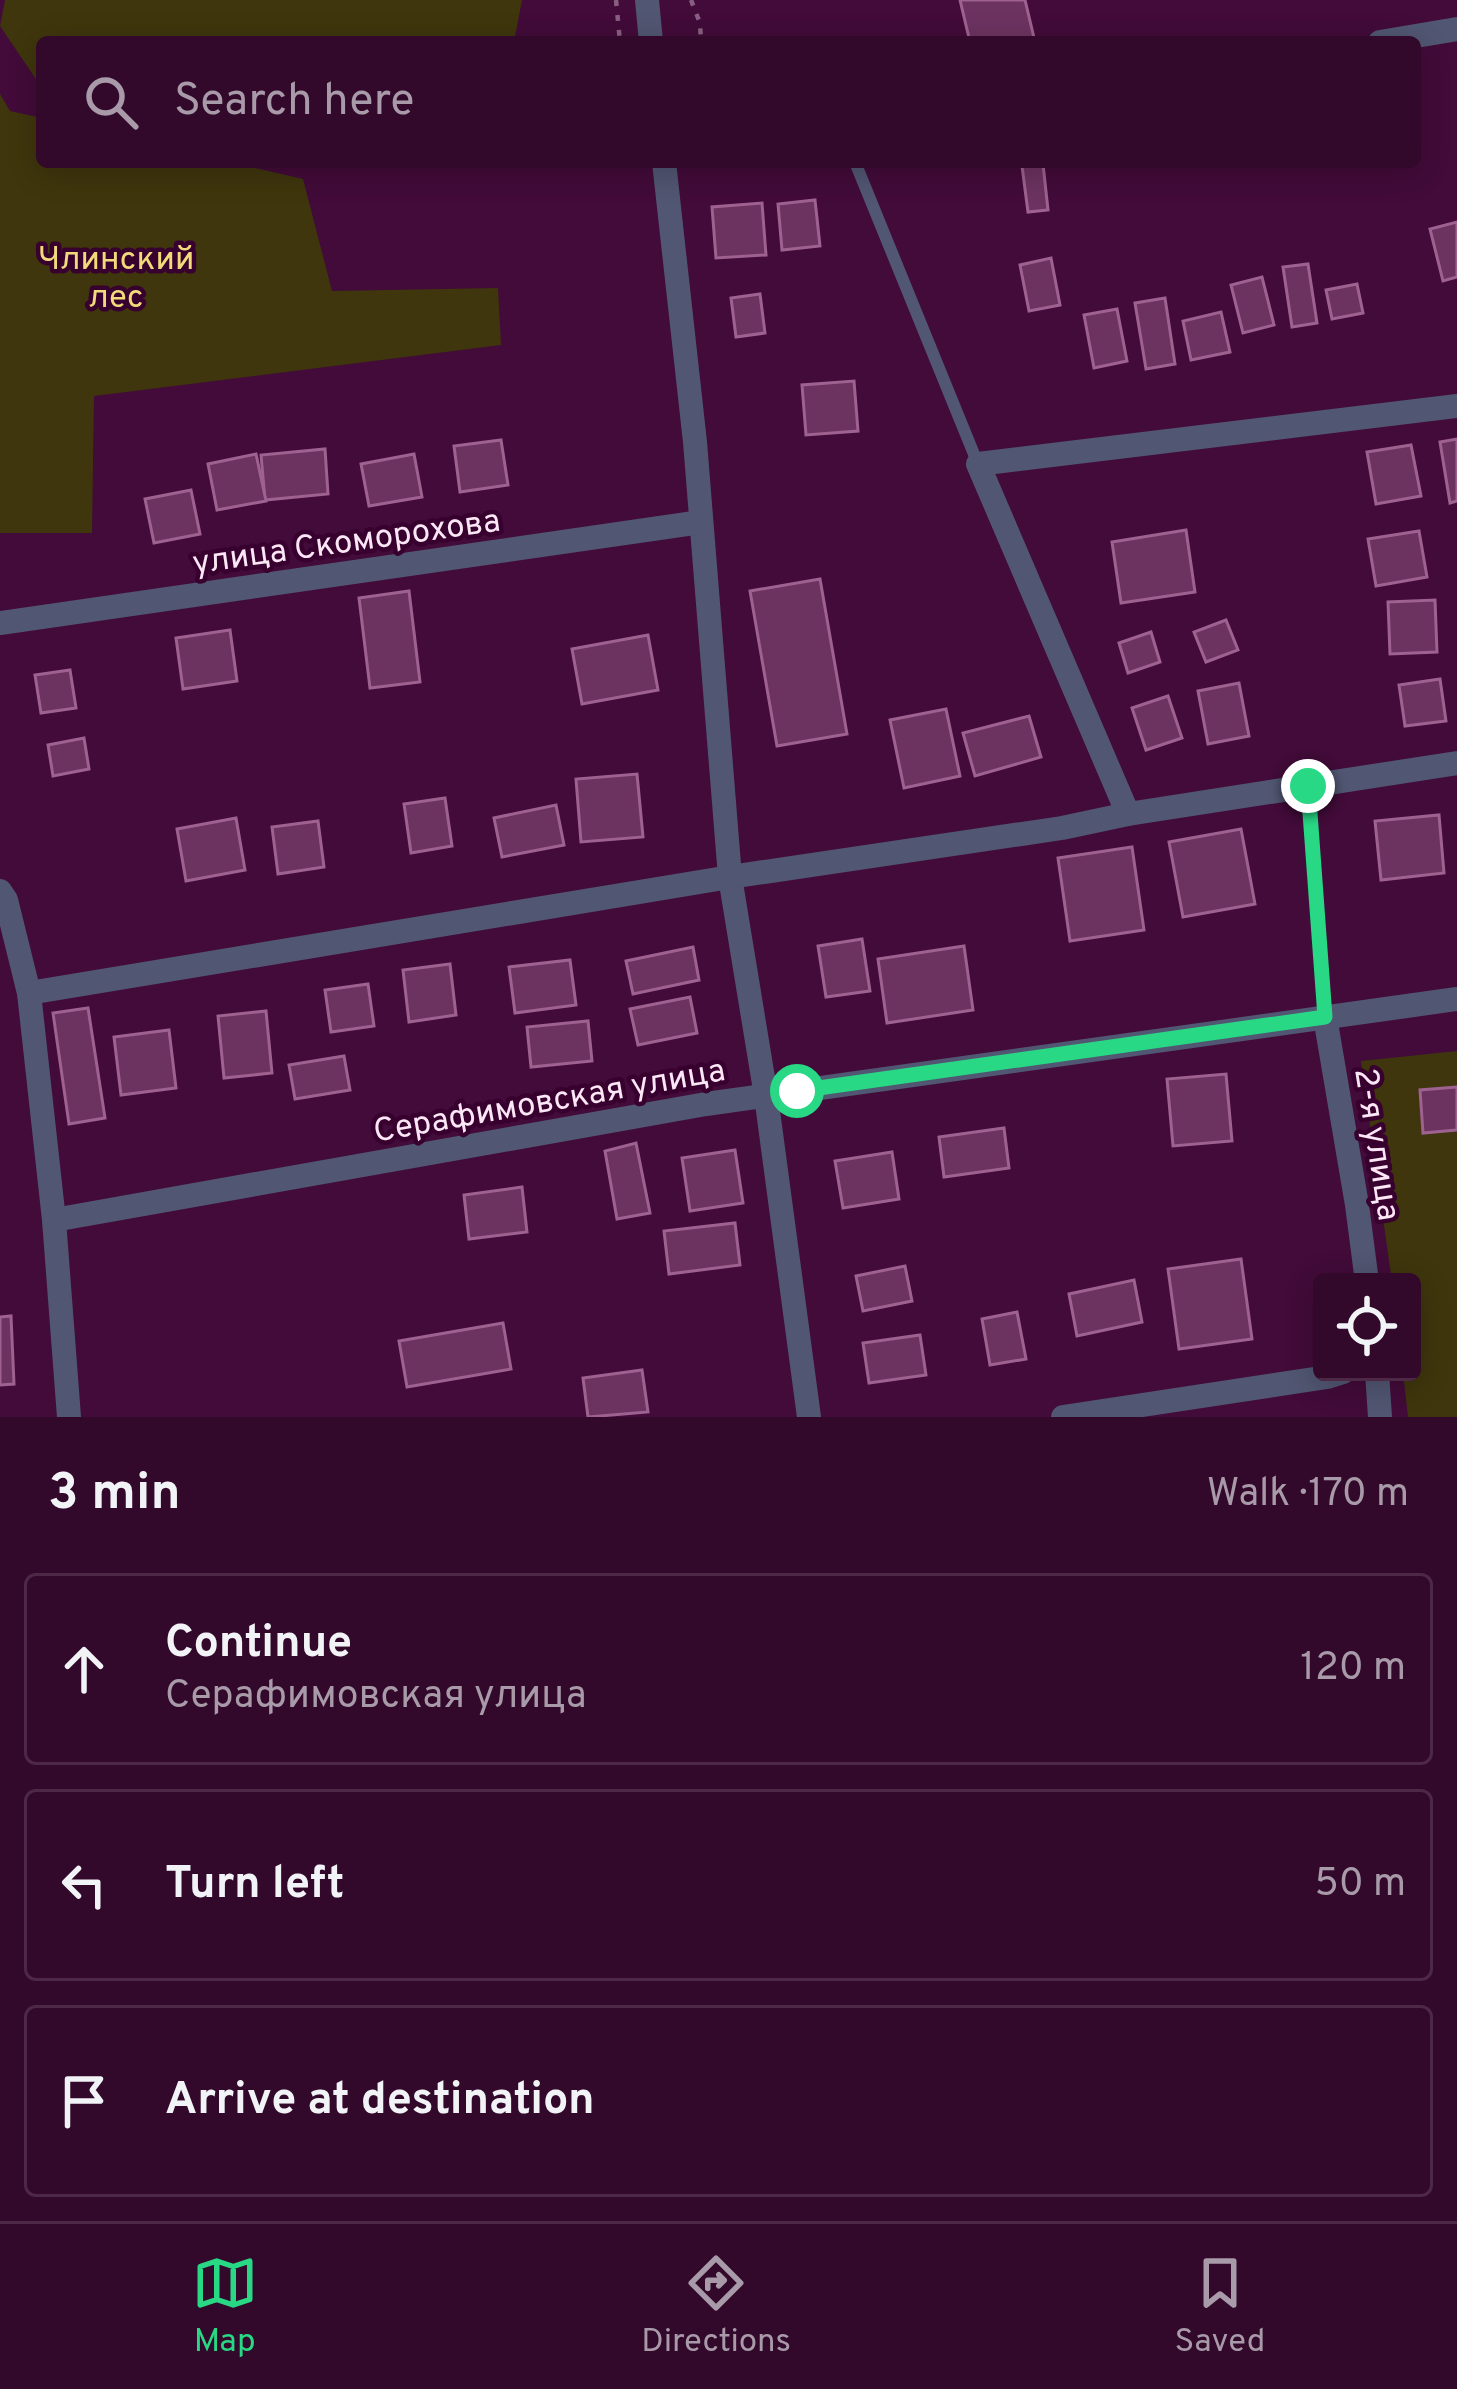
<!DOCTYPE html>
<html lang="en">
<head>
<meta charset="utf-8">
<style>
  body { margin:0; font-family:Overpass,sans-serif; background:#3a1133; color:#f1f3f6 }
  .controls { position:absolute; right:36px; bottom:36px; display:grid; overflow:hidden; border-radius:12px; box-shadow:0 6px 30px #0003 }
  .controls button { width:108px; height:108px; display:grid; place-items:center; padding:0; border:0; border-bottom:3px solid #4d2947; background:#32082b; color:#f1f3f6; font:60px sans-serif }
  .stop { position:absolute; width:36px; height:36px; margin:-27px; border:9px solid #28d885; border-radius:50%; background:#fff }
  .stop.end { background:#28d885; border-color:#fff; box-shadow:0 3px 12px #0008 }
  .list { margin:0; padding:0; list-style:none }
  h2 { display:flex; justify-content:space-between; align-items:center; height:156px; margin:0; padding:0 48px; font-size:51px }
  h2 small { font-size:39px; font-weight:400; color:#a89aa9 }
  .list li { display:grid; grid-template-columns:78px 1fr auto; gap:36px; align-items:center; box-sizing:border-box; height:192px; margin:0 24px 24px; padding:0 24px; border:3px solid #4d2947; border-radius:12px }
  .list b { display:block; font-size:45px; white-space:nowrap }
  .list p { margin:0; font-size:39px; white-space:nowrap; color:#a89aa9 }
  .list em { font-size:39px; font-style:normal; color:#a89aa9 }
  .icon { flex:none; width:66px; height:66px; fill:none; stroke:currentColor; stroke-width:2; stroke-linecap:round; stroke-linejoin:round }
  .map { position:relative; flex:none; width:1457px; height:1417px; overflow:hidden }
  .search { position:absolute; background:#32082b; box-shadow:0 6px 30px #0003; left:36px; right:36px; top:36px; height:132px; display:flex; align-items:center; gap:30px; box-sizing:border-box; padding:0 42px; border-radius:12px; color:#a89aa9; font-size:45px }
  .sheet { height:804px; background:#32082b }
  nav { display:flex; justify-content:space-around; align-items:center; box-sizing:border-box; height:168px; border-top:3px solid #4d2947; background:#32082b; font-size:33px; color:#a89aa9 }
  nav a { display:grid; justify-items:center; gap:6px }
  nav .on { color:#28d885 }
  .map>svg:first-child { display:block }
  .green { fill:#3f360d }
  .building { fill:#6c3360; stroke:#9e6190; stroke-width:3 }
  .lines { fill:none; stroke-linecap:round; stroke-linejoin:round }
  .path { stroke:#895f81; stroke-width:4.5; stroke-dasharray:6 9; stroke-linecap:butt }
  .service { stroke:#515672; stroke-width:12 }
  .minor { stroke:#515672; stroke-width:24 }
  .route { stroke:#28d885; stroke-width:15 }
  .labels { text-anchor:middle; stroke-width:9; stroke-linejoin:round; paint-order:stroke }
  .park-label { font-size:33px; fill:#f1da7a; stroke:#37002e }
  .street-label { font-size:33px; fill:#fbe6f5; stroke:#37002e }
</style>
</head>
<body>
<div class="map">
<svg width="1457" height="1417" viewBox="0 0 1457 1417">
  <rect width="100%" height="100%" fill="#420b39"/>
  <g class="green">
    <polygon points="5,0 522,0 514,42 42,42 42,88 0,26"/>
    <polygon points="0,94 10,111 42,118 42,162 229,162 303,179 332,291 498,288 501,345 94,396 92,533 0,533"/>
    <polygon points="1457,1051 1457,1417 1408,1417 1403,1372 1412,1372 1412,1282 1392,1282 1361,1061"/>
  </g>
  <g class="building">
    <polygon points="960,0 1025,0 1035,42 970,42"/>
    <polygon points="1043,164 1048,210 1028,212 1022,166"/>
    <polygon points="815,200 820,246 782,250 778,204"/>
    <polygon points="762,203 766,255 716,258 712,207"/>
    <polygon points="1457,222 1457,277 1443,281 1430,229"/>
    <polygon points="1051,258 1060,305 1029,311 1020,265"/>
    <polygon points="1308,264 1317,323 1292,327 1283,267"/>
    <polygon points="1262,277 1274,325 1243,333 1231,285"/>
    <polygon points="1357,284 1363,313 1332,319 1326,290"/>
    <polygon points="760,294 765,333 736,337 731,298"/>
    <polygon points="1165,298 1175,364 1146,369 1135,303"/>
    <polygon points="1117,309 1127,361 1094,368 1084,315"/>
    <polygon points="1221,312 1230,352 1191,360 1183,321"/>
    <polygon points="854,381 858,431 806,435 802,385"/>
    <polygon points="1457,439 1457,501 1450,503 1440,442"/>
    <polygon points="501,440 508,485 460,492 454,446"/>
    <polygon points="1411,445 1421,496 1376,504 1367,452"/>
    <polygon points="325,449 328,494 265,500 261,455"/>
    <polygon points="256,454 266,501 217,510 208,464"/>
    <polygon points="414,454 422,497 369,506 361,464"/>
    <polygon points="191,490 200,534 154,543 145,499"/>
    <polygon points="1186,530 1195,592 1121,603 1112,542"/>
    <polygon points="1419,531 1427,577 1376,586 1368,539"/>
    <polygon points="820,579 847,734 777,746 750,591"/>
    <polygon points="409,591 420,682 370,688 359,598"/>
    <polygon points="1435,600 1437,652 1390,654 1388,602"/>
    <polygon points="1226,620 1238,650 1206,662 1194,632"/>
    <polygon points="230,630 237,681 183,689 176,638"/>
    <polygon points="1151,632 1160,662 1128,673 1119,643"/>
    <polygon points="648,635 658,690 582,704 572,649"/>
    <polygon points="70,670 76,708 41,713 35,675"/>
    <polygon points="1440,679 1446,721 1405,726 1399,685"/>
    <polygon points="1239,683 1249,736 1208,744 1198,691"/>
    <polygon points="1168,696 1182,738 1146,750 1132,708"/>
    <polygon points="946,709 960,776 904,788 890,720"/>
    <polygon points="1029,716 1041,757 975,776 963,733"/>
    <polygon points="84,738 89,769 53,776 48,745"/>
    <polygon points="637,774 643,837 581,842 576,779"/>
    <polygon points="445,798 452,846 411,853 404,804"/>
    <polygon points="556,805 564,845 502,857 494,818"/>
    <polygon points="1439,815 1444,873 1381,880 1375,821"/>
    <polygon points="236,818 245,870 186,881 177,829"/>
    <polygon points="318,821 324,867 278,874 272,827"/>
    <polygon points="1241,829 1255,904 1183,917 1169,842"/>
    <polygon points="1132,847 1144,930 1070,941 1058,858"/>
    <polygon points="862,939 870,991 826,997 818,946"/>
    <polygon points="964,946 973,1010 887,1023 878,959"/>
    <polygon points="693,947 699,980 633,994 626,961"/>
    <polygon points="570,960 576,1005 515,1013 509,967"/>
    <polygon points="450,964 456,1015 409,1022 403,970"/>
    <polygon points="368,984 374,1026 331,1032 325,990"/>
    <polygon points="690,997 697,1033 638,1045 630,1009"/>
    <polygon points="88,1008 105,1118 69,1124 53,1013"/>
    <polygon points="266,1011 272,1073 224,1078 218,1016"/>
    <polygon points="588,1021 592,1061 531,1067 527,1027"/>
    <polygon points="169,1030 176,1088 121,1095 114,1037"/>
    <polygon points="344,1056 350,1090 295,1099 289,1065"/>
    <polygon points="1226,1074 1232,1141 1173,1146 1167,1079"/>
    <polygon points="1457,1087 1457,1130 1423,1133 1420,1090"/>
    <polygon points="1004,1128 1009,1168 944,1177 939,1137"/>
    <polygon points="636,1143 650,1213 617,1219 605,1151"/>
    <polygon points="735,1150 743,1203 690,1211 682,1158"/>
    <polygon points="892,1152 899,1199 843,1208 835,1161"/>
    <polygon points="522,1187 527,1232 469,1239 464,1195"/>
    <polygon points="735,1223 740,1265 669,1274 664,1231"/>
    <polygon points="1241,1259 1252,1339 1179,1349 1168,1269"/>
    <polygon points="905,1266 912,1301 863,1311 856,1276"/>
    <polygon points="1134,1280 1142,1322 1077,1336 1069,1294"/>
    <polygon points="1017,1312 1026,1359 990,1365 982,1319"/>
    <polygon points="11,1316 14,1384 0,1385 0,1317"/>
    <polygon points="503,1323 511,1369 407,1387 399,1341"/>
    <polygon points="920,1335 926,1375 869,1383 863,1343"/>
    <polygon points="642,1370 648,1412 588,1417 583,1378"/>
  </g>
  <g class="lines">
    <g class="path">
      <polyline points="616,0 620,42"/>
      <polyline points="691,0 700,23 701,42"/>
    </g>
    <g class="service">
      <polyline points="855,162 978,464"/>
      <polyline points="1308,787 1325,1017"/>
    </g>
    <g class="minor">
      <polyline points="647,0 651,42"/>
      <polyline points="1380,42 1457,29"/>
      <polyline points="664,162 695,442 730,877 766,1096 809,1417"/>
      <polyline points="1457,406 978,464 1128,814 1457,763"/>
      <polyline points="0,623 701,522"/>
      <polyline points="0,891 6,900 29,993 54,1220 69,1417"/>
      <polyline points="29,993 730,877 1062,828 1128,814"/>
      <polyline points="1325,1017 1357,1205 1367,1282"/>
      <polyline points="54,1220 706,1104 1457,999"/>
      <polyline points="1377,1372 1380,1417"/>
      <polyline points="1063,1417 1327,1377 1343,1372"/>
    </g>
  </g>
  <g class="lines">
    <polyline class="route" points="797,1091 1325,1017 1308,786"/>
  </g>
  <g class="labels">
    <g class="park-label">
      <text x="116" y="269">Члинский<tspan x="116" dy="38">лес</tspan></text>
    </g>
    <g class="street-label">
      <text transform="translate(346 540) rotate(-8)" y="12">улица Скоморохова</text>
      <text transform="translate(549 1099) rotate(-10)" y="12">Серафимовская улица</text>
      <text transform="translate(1379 1144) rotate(81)" y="12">2-я улица</text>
    </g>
  </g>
</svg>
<div class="controls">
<button><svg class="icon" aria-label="locate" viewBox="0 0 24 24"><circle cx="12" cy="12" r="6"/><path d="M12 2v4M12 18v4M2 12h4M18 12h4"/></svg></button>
</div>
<div class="stop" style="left:797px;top:1091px"></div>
<div class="stop end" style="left:1308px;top:786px"></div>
<div class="search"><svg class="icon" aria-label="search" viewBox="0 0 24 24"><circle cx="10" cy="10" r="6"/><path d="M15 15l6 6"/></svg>Search here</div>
</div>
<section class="sheet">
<h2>3 min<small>Walk · 170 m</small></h2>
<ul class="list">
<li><svg class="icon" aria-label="ahead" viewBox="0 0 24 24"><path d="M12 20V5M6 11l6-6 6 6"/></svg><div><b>Continue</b><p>Серафимовская улица</p></div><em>120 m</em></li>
<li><svg class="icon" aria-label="left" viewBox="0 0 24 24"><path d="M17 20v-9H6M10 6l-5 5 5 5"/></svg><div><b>Turn left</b></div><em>50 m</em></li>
<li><svg class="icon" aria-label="arrive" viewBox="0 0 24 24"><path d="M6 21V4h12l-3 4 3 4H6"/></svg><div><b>Arrive at destination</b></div></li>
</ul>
</section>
<nav>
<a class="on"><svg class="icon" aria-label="map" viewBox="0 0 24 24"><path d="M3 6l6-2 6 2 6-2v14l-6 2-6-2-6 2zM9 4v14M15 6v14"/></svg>Map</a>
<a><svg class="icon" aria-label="directions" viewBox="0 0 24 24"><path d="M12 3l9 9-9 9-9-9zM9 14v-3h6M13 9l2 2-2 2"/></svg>Directions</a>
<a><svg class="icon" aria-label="saved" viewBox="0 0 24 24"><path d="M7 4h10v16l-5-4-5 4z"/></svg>Saved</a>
</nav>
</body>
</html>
